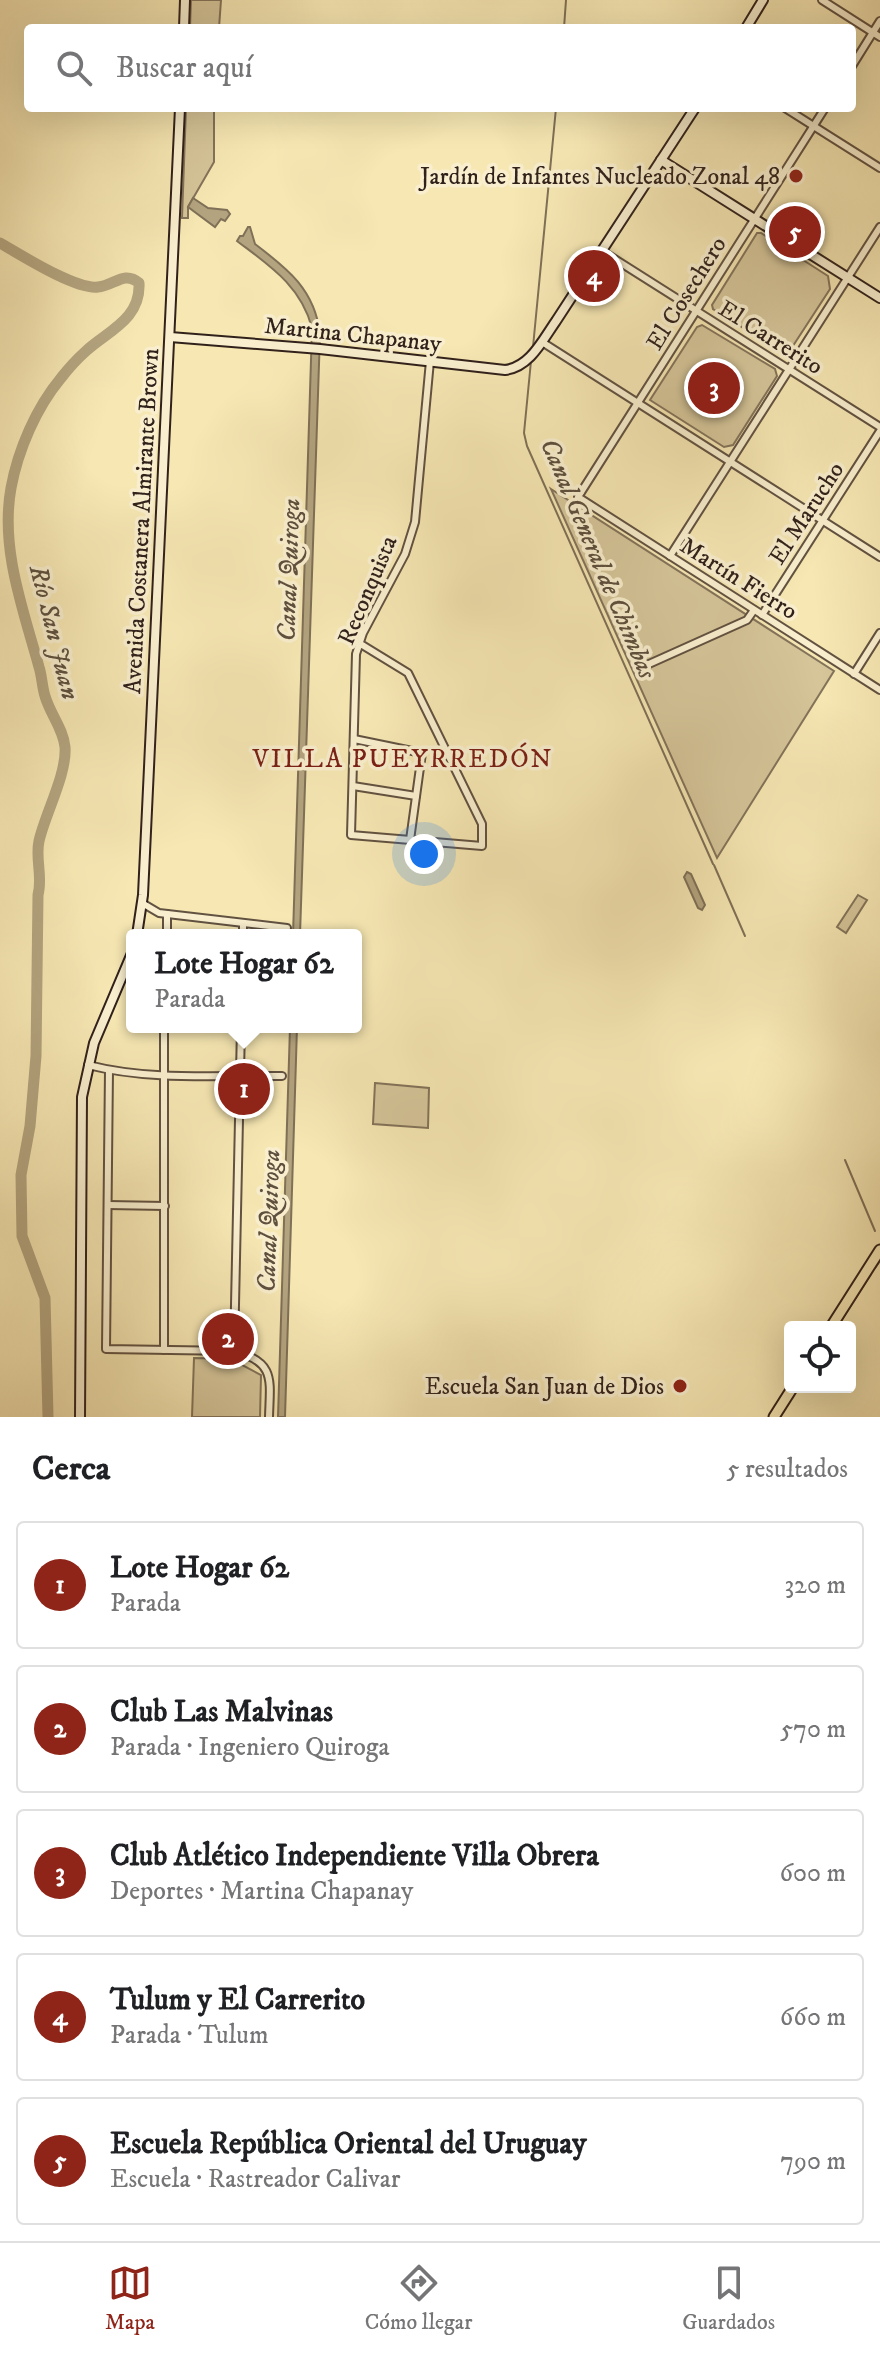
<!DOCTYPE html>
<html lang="es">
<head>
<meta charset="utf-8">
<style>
  body { margin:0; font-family:"IM FELL DW Pica",serif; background:#f6f6f6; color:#202124 }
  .controls { position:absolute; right:24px; bottom:24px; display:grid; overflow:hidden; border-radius:8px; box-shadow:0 8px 32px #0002 }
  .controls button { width:72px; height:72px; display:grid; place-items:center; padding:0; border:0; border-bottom:2px solid #e0e0e0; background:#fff; color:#202124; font:40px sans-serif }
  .you { position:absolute; left:424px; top:854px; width:28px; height:28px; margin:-20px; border:6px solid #fff; border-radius:50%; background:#1a73e8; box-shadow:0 0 0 12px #1a73e833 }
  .badge { display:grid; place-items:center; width:52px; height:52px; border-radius:50%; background:#8f2418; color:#fff; font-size:26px; font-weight:700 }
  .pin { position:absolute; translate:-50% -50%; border:4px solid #fff; box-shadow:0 2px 8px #0006 }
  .popup { position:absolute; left:126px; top:929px; width:236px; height:104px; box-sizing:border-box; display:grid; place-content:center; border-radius:8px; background:#fff; filter:drop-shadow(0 2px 6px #0005); font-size:26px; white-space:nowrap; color:#757577 }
  .popup b { font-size:30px; color:#202124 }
  .popup::after { content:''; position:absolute; left:50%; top:100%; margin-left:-16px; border:16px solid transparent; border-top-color:#fff }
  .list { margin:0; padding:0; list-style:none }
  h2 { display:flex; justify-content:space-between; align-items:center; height:104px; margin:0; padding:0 32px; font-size:34px }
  h2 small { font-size:26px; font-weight:400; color:#757577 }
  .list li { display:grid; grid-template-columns:52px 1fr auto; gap:24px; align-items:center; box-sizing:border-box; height:128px; margin:0 16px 16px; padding:0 16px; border:2px solid #e0e0e0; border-radius:8px }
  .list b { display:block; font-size:30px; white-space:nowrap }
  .list p { margin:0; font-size:26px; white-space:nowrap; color:#757577 }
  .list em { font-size:26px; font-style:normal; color:#757577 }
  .icon { flex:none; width:44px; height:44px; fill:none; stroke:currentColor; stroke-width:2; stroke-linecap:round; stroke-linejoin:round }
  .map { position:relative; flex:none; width:880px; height:1417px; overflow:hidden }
  .search { position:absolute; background:#fff; box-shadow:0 8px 32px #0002; left:24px; right:24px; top:24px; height:88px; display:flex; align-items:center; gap:20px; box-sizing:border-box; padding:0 28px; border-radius:8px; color:#757577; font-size:30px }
  .sheet { height:824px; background:#fff }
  nav { display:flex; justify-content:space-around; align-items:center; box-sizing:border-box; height:112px; border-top:2px solid #e0e0e0; background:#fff; font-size:22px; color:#757577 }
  nav a { display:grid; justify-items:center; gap:4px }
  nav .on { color:#8f2418 }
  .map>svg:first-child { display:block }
  .green { fill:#d5c599; stroke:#83735a; stroke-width:2 }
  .water { fill:#b3a47f; stroke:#7f7057; stroke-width:2 }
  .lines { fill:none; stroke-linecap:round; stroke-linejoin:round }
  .stream { stroke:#7f7057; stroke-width:2 }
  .river { stroke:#b3a47f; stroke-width:11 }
  .street-casing { stroke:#625241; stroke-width:10 }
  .secondary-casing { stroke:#31211b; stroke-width:12 }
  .primary-casing { stroke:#31211b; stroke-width:13 }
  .street { stroke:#f9efce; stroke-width:6 }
  .secondary { stroke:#f9efce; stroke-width:8 }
  .primary { stroke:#f6e7b3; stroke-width:9 }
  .poi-dot { fill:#8f2418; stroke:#f9efce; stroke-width:3 }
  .labels { text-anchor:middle; stroke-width:7; stroke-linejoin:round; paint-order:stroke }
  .poi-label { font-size:24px; fill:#31211b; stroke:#f9efce; text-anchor:end }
  .street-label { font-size:24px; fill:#31211b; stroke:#f9efce }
  .water-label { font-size:26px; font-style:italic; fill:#5e4f3e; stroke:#f9efce }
  .neighbourhood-label { font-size:26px; letter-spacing:2px; fill:#7a1f14; stroke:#f9efce }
</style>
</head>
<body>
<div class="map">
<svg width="880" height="1417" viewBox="0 0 880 1417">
  <rect width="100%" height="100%" fill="#f6e7b3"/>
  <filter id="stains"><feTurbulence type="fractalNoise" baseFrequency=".0025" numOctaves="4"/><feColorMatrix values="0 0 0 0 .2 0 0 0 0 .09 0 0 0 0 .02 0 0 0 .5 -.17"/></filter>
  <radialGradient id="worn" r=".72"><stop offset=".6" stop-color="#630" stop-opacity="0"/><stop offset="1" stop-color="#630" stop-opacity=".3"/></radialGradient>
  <g class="green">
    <polygon points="191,0 221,0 219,28 190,28"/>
    <polygon points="186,108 214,108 214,162 188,207 188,218 182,218"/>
    <polygon points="757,233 761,233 828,276 830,289 789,352 785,354 713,309 712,305"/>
    <polygon points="702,325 775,369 777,376 733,445 724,447 650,400 697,327"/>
    <polygon points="551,489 834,671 717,858"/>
    <polygon points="858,895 867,900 846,933 837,927"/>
    <polygon points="375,1083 429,1088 428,1128 373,1124"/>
    <polygon points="194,1358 231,1359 261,1375 260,1417 192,1417"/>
  </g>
  <g class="water">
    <polygon points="193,198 208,208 227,210 230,214 225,221 221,219 215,227 188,207"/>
    <path d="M248,227H250L255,244C288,269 315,290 320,334L300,935H293L312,328C301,286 270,266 237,241L240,236H243Z"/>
    <polygon points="687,872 691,874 705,905 702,910 698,908 684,877"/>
    <polygon points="290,1027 297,1027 285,1417 278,1417"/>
  </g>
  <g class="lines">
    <g class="stream">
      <polyline points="564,28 566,0"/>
      <polyline points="533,347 556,108"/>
      <polyline points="531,361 524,433 527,446 713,864"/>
      <polyline points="714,865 745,936"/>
      <polyline points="845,1160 875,1231"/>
      <polyline points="875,1268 880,1261"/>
      <polyline points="837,1327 871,1274"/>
      <polyline points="793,1396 798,1387"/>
    </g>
    <path class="river" d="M0,243C21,255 76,290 98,287C114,286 124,270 139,283C141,319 108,331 86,351C77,359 68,369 61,378C36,408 18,450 11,488C0,548 23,609 39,667C42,676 42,687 45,696C50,714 63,728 65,747C67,774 45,814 39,841C35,859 43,876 38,895L36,1056L30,1126L21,1175L22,1236L45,1298L48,1417"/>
    <defs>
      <g id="street">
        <polyline points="822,0 880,37"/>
        <polyline points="852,66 880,21"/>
        <polyline points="785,108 880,168"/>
        <polyline points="825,108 578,497 880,690"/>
        <polyline points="602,251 880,427"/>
        <polyline points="542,342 880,557"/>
        <polyline points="670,556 880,227"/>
        <polyline points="762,615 880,431"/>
        <polyline points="359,643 408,673 482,824 482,846 351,835 356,654 363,633 405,554 415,522 430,361"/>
        <polyline points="640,668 747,620 754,610"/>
        <polyline points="854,674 880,633"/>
        <polyline points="354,739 422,753 410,840"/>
        <polyline points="353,786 416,796"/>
        <polyline points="142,903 159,913 287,928"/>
        <polyline points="167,935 167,914"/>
        <polyline points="243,935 243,923"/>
        <polyline points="164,1027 164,1350"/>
        <path d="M88,1065C151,1081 217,1075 282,1076"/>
        <path d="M109,1070L106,1349L234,1351C276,1362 270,1380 269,1417"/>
        <polyline points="108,1205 165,1206"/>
        <polyline points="234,1351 241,1027"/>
      </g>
      <g id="secondary">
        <polyline points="184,28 185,0"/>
        <polyline points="746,28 763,0"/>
        <polyline points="661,160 880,298"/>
        <path d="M170,337L320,349L505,370C530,367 542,341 556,321L695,108"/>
        <polyline points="137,935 143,895 180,108"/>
        <polyline points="80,1417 82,1097 94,1043 132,953"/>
      </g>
      <g id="primary">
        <polyline points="831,1327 880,1250"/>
        <polyline points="774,1417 793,1387"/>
      </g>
    </defs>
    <use href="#street" class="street-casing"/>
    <use href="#secondary" class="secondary-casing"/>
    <use href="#primary" class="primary-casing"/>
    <use href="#street" class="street"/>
    <use href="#secondary" class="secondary"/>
    <use href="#primary" class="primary"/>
  </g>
  <g class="poi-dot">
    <circle cx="796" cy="176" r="8"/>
    <circle cx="680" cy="1386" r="8"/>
  </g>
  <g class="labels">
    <g class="poi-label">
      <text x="780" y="184">Jardín de Infantes Nucleado Zonal 48</text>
      <text x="664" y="1394">Escuela San Juan de Dios</text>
    </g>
    <g class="street-label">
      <text transform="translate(686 293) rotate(-58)" y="8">El Cosechero</text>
      <text transform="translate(353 334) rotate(6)" y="8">Martina Chapanay</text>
      <text transform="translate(771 337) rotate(32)" y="8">El Carrerito</text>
      <text transform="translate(806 513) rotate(-57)" y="8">El Marucho</text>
      <text transform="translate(141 521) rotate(-87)" y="8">Avenida Costanera Almirante Brown</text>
      <text transform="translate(739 578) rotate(32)" y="8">Martín Fierro</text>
      <text transform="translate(367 590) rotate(-67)" y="8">Reconquista</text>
    </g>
    <g class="water-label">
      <text transform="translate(599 558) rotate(67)" y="9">Canal General de Chimbas</text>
      <text transform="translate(288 570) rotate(-88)" y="9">Canal Quiroga</text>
      <text transform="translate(55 632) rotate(76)" y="9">Río San Juan</text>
      <text transform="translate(268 1221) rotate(-88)" y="9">Canal Quiroga</text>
    </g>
    <g class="neighbourhood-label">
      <text x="403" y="767">VILLA PUEYRREDÓN</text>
    </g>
  </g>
  <rect width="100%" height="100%" filter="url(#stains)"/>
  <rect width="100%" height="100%" fill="url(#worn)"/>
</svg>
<div class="controls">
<button><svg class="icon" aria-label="locate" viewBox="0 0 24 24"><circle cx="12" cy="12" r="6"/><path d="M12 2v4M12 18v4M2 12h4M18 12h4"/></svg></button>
</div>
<div class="you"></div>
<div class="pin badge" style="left:244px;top:1089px">1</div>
<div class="popup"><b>Lote Hogar 62</b>Parada</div>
<div class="pin badge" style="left:228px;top:1339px">2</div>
<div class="pin badge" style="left:714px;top:388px">3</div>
<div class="pin badge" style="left:594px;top:276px">4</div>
<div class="pin badge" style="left:795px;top:232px">5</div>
<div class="search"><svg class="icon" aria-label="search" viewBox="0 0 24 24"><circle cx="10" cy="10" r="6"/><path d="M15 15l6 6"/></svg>Buscar aquí</div>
</div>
<section class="sheet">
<h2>Cerca<small>5 resultados</small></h2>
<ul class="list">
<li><span class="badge">1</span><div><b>Lote Hogar 62</b><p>Parada</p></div><em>320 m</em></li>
<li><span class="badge">2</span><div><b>Club Las Malvinas</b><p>Parada · Ingeniero Quiroga</p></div><em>570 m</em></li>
<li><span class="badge">3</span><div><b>Club Atlético Independiente Villa Obrera</b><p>Deportes · Martina Chapanay</p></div><em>600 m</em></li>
<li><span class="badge">4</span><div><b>Tulum y El Carrerito</b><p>Parada · Tulum</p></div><em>660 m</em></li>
<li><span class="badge">5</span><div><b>Escuela República Oriental del Uruguay</b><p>Escuela · Rastreador Calivar</p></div><em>790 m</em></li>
</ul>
</section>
<nav>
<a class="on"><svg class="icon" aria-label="map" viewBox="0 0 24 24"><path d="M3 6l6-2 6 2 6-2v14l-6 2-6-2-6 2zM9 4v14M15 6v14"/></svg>Mapa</a>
<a><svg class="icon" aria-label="directions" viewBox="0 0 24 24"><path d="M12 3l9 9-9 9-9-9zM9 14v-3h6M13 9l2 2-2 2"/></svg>Cómo llegar</a>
<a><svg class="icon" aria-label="saved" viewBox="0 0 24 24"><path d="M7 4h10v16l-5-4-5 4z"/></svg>Guardados</a>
</nav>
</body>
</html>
